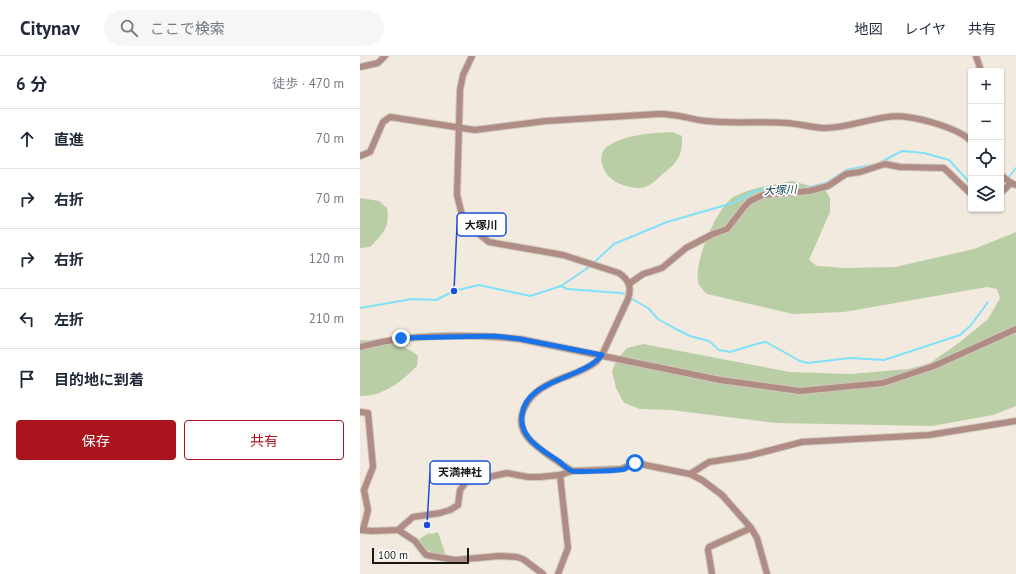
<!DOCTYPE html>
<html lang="ja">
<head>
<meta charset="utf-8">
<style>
  body { margin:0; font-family:"PT Sans","Noto Sans JP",sans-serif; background:#f6f6f7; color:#1f2937 }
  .controls { position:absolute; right:12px; top:12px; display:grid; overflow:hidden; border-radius:4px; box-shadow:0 1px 3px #0004 }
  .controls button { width:36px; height:36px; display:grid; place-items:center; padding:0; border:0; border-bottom:1px solid #e0e1e3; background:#fff; color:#1f2937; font:20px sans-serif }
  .scale { position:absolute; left:12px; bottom:10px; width:97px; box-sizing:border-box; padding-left:4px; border:2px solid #1b1814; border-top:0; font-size:11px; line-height:14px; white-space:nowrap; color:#1b1814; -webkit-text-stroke:3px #fff; paint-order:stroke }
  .stop { position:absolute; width:12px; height:12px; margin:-9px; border:3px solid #1a73e8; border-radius:50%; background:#fff }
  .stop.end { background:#1a73e8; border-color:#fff; box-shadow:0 1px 4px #0008 }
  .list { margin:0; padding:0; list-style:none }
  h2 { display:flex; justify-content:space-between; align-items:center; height:52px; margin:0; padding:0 16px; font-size:17px }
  h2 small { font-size:13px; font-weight:400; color:#747a83 }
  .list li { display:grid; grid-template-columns:26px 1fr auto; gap:12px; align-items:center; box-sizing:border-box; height:60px; padding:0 16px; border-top:1px solid #e0e1e3 }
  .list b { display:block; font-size:15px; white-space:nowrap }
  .list em { font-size:13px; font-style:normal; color:#747a83 }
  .actions { display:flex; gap:8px; padding:12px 16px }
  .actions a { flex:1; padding:9px 0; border:1px solid #aa151d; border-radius:4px; text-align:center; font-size:14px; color:#aa151d }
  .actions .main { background:#aa151d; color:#fff }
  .icon { flex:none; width:22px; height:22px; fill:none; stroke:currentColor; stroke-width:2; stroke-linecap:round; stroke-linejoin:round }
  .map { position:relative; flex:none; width:656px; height:518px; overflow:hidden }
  header { display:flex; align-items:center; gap:24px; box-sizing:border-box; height:56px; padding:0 20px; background:#fff; border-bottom:1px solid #e0e1e3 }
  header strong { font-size:19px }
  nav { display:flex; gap:22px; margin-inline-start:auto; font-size:14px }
  .search { width:280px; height:36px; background:#f6f6f7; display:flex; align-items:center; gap:10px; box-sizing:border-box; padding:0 14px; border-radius:22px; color:#747a83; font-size:15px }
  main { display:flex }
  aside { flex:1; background:#fff }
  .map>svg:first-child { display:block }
  .green { fill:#bacea5 }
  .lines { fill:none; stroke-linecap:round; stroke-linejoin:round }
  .stream { stroke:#80e1f9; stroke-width:2 }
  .minor-casing { stroke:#d0c8be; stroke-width:8 }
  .minor { stroke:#af8c84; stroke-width:6 }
  .route { stroke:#1a73e8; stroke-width:5 }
  .labels { text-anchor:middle; stroke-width:3.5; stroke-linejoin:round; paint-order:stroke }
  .water-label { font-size:11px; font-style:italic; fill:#19454f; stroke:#fff }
  .leader { fill:none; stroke:#1d4ed8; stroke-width:1.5 }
  .callout-dot { fill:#1d4ed8; stroke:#fff; stroke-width:1.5 }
  .callout { fill:#fff; stroke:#1d4ed8; stroke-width:1.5 }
  .callout-label { font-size:11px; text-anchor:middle; font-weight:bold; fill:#1b1814 }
</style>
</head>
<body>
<header>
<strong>Citynav</strong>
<div class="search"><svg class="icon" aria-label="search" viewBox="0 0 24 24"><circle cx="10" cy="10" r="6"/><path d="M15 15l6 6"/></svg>ここで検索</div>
<nav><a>地図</a><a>レイヤ</a><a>共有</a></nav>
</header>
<main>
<aside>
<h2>6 分<small>徒歩 · 470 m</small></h2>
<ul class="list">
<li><svg class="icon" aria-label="ahead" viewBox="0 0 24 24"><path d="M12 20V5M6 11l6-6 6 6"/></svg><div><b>直進</b></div><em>70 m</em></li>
<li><svg class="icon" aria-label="right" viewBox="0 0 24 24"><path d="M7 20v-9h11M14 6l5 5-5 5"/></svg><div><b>右折</b></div><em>70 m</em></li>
<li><svg class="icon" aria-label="right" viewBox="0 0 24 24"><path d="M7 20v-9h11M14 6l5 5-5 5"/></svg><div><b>右折</b></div><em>120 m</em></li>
<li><svg class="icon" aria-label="left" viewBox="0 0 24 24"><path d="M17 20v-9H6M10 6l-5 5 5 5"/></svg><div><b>左折</b></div><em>210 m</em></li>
<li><svg class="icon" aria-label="arrive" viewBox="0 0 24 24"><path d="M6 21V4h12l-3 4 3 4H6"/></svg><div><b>目的地に到着</b></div></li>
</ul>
<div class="actions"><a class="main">保存</a><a>共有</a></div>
</aside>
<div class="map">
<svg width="656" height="518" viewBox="0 0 656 518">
  <rect width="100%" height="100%" fill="#f2eade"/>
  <g class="green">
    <path d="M313,76L322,80C323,98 318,106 305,116C299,121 292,129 285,131C277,134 259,129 253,124C243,117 235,99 248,90C267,78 291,77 313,76Z"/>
    <path d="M432,125L465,134L470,142V156L449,204L457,210L485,212L535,211L614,193L656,176V350L633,359L572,370L416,367L311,354L280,353L264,347L256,332L252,315L257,303L267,292L283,288L430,316L490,318L549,313L570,307L600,286L628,263L640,242L637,233L627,231L484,256L433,258L347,238C344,235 339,230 338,226C334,205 357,150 375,140C393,131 413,129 432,125Z"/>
    <path d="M0,142L19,145L27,152C30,171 23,178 10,191L0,192Z"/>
    <path d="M0,284C20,285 42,286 58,300L57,310C42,325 23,341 0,340Z"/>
    <polygon points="78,476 86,500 65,494 59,483 69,477 72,478"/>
  </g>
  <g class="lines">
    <g class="stream">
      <polyline points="521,106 542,95 564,97 589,104 611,128"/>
      <polyline points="648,122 656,112"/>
      <polyline points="641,128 642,127"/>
      <polyline points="201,230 207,233 261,237 265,238"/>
      <polyline points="272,243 288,252 298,263 314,272 330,280 349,285 359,294 370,296 400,287 406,286 440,305 448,307 490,302 524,304 600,279 611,269 628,246"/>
      <polyline points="0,252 52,243 76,244 94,235 119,229 170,240 201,230 229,211 254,188 307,166 373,147 395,135 410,132 442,133 466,127 486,114 517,108"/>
    </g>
    <defs>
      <g id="minor">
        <path d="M112,0L103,19L100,34L97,139L102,159L115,175L129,186L203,199L259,217C269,224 272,231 268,243L242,299L236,306C222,317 204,320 189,328C167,339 149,365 172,386C183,397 199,406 212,415"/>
        <polyline points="616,0 621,15"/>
        <polyline points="0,11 18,7 25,0"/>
        <path d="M0,100L10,96L23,66L30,61L115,74L186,65L298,58C314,57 329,63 346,65C373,68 400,65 427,67C439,68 451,71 463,72C491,73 519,57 547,61C564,63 600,73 611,85"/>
        <polyline points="641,119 651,127 656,129"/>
        <polyline points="641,137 651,127"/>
        <polyline points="269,228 283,218 302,212 326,192 353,178 367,173 385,150 390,145 403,139 449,135 468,130 486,118 500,116 525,108 540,111 584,112 611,138"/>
        <path d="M0,291C51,277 108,278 160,283L360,324L440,335L523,327L574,310L656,273"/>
        <polyline points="0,356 8,357 13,411 4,434 8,454 3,474"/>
        <polyline points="330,418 349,406 388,400 442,386 569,379 656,365"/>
        <polyline points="391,472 397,482 407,518"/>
        <polyline points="0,474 12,475 38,474 53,461 80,457 90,454 98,449 100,434 106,426 147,417 168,421 180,421 200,419 212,415 261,413 275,407 330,418 342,424 362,439 391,472 349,491 348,494 352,518"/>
        <polyline points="38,474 55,485 66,499 95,504 139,500 157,501 163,503 183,518"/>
        <polyline points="198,518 208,492 200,419"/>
      </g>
    </defs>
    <use href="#minor" class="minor-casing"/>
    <use href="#minor" class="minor"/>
  </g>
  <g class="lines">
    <path class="route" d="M41,282L135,280L160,283L242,299C222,324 166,323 162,359C159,383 183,394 200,406C203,409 208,414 212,415C218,416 260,415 265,413C268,411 271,408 275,407"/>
  </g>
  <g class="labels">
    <g class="water-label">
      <text transform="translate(420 134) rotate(-3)" y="4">大塚川</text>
    </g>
  </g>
  <path class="leader" d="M94 235L97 169M67 469L70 416"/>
  <g class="callout-dot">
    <circle cx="94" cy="235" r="4"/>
    <circle cx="67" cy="469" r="4"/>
  </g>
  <g class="callout">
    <rect x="97" y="157" width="49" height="23" rx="4"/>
    <rect x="70" y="405" width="60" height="23" rx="4"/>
  </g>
  <g class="callout-label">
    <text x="121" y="173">大塚川</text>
    <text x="100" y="420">天満神社</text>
  </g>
</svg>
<div class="controls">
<button>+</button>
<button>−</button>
<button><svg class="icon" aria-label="locate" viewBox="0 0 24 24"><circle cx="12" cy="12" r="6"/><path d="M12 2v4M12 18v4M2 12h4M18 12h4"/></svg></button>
<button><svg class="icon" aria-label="layers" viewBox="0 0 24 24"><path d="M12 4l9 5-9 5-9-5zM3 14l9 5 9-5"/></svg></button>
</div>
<div class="scale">100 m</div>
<div class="stop" style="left:275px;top:407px"></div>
<div class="stop end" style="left:41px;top:282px"></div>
</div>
</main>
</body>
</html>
